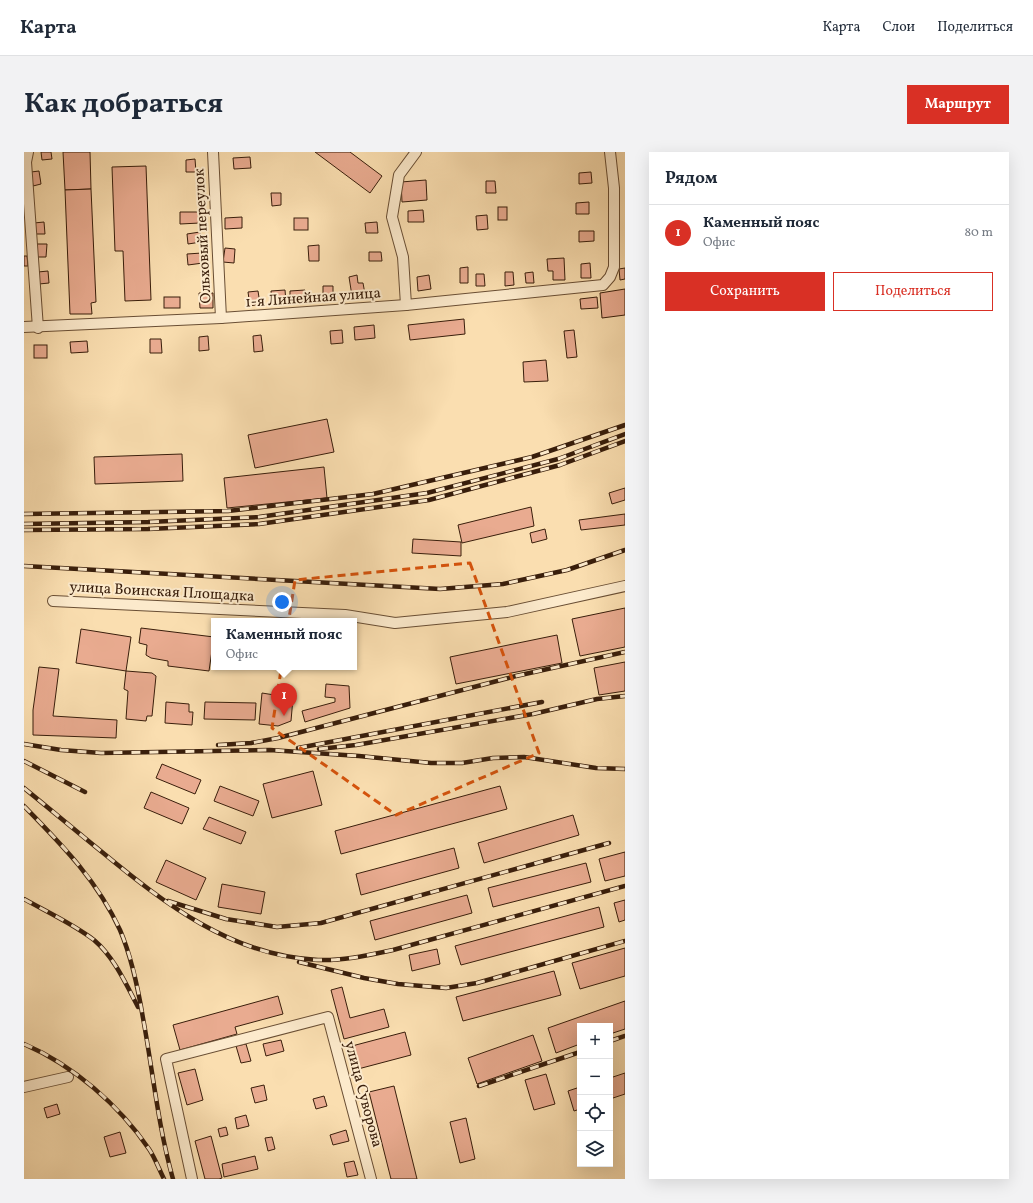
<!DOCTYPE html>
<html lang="ru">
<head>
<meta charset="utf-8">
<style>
  body { margin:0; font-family:Vollkorn,serif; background:#f2f2f3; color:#1f2937 }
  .controls { position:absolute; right:12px; bottom:12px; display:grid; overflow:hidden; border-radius:0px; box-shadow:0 4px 16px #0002 }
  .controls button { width:36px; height:36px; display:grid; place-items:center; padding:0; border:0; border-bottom:1px solid #e0e1e3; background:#fff; color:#1f2937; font:20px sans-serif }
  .you { position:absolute; left:258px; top:450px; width:14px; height:14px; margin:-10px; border:3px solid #fff; border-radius:50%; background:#1a73e8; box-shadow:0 0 0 6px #1a73e833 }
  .badge { display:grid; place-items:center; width:26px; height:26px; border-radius:50%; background:#d93025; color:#fff; font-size:13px; font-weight:700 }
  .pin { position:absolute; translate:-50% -33px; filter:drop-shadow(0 1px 2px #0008) }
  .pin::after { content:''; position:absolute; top:21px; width:14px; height:12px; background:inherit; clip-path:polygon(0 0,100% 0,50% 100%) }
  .popup { position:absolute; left:187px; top:466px; width:146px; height:52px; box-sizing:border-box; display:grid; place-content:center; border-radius:0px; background:#fff; filter:drop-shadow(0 1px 3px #0005); font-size:13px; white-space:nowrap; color:#747a83 }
  .popup b { font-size:15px; color:#1f2937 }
  .popup::after { content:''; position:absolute; left:50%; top:100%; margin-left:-8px; border:8px solid transparent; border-top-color:#fff }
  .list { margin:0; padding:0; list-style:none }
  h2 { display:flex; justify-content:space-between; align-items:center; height:52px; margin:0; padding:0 16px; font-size:17px }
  h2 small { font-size:13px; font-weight:400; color:#747a83 }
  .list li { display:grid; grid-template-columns:26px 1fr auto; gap:12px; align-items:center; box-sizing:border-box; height:56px; padding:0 16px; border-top:1px solid #e0e1e3 }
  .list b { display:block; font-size:15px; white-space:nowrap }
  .list p { margin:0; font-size:13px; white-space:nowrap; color:#747a83 }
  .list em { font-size:13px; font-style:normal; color:#747a83 }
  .actions { display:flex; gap:8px; padding:12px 16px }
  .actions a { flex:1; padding:9px 0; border:1px solid #d93025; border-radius:0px; text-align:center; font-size:14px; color:#d93025 }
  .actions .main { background:#d93025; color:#fff }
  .icon { flex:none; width:22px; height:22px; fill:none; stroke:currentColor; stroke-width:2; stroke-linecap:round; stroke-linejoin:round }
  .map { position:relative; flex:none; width:601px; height:1027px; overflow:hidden; border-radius:0px }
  header { display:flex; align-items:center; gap:24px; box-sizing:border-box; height:56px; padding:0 20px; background:#fff; border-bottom:1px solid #e0e1e3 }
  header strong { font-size:19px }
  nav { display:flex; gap:22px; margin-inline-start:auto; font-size:14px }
  .intro { display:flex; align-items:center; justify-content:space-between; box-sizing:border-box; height:96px; padding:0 24px }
  h1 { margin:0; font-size:28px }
  .button { padding:10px 18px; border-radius:0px; background:#d93025; color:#fff; font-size:14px; font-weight:700 }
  main { display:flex; gap:24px; padding:0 24px }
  aside { flex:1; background:#fff; border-radius:0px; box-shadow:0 4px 16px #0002 }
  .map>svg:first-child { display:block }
  .building { fill:#e9ab90; stroke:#391e0b }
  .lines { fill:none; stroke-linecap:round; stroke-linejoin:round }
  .street-casing { stroke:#694e34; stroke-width:12 }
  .street { stroke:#fceacc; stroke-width:10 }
  .rail-casing { stroke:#391e0b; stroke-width:4.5 }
  .rail { stroke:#fceacc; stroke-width:3; stroke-dasharray:9; stroke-linecap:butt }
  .marked { fill:none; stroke:#d6530c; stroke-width:3; stroke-dasharray:8 5; stroke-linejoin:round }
  .labels { text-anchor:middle; stroke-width:4; stroke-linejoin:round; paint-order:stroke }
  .street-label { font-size:15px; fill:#391e0b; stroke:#fceacc }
</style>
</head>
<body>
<header>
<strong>Карта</strong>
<nav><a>Карта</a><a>Слои</a><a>Поделиться</a></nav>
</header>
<div class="intro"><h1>Как добраться</h1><a class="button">Маршрут</a></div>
<main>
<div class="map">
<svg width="601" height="1027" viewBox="0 0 601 1027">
  <rect width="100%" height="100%" fill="#fadeb0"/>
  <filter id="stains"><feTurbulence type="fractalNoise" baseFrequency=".005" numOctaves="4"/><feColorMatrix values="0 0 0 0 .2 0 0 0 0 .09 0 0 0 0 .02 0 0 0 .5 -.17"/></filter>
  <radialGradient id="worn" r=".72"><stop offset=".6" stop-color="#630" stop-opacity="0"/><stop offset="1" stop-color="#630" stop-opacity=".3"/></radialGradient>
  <g class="building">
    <polygon points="17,0 27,0 28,7 18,8"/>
    <polygon points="39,0 66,0 67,37 41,38"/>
    <polygon points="291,0 326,0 358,24 346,41"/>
    <polygon points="226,5 227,16 210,17 209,6"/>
    <polygon points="171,7 172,20 162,20 162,8"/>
    <polygon points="122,14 127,148 101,149 99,99 91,99 88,15"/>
    <polygon points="15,19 17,32 9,34 7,20"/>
    <polygon points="567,20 568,31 555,32 555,21"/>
    <polygon points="402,28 403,48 378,50 377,30"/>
    <polygon points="462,29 471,29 472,41 462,41"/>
    <polygon points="67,37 72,150 67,151 68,162 46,162 41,38"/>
    <polygon points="247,41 257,41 257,53 248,54"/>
    <polygon points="565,50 565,62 552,62 552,51"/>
    <rect x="474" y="55" width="9" height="13"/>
    <polygon points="399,58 400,70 384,70 384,59"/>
    <polygon points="156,60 176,60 176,71 156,72"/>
    <polygon points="463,63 464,77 453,78 452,64"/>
    <polygon points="218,65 218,76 201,77 201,66"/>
    <rect x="270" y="66" width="14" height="12"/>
    <polygon points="20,70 21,82 11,82 10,71"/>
    <polygon points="353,70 354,81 342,81 341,71"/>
    <polygon points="555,79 570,79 570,89 555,90"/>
    <polygon points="176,80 177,90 164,92 163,82"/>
    <polygon points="13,92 23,92 22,105 12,105"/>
    <polygon points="295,93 295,109 285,109 284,94"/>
    <polygon points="201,96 211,97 210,111 199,110"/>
    <polygon points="345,100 357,100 358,109 345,109"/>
    <polygon points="178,101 179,111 164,113 163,102"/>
    <polygon points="0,104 3,104 4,114 0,114"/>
    <polygon points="540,106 541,128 529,128 529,119 524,119 523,107"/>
    <polygon points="566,111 567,126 557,126 557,112"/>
    <polygon points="444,115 444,131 436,131 436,116"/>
    <polygon points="601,116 601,127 596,128 595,117"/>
    <polygon points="24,119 25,131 15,132 14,120"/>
    <polygon points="481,120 489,120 490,133 481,134"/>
    <polygon points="509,120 510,131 502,131 501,121"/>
    <polygon points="452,122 460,122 461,134 452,134"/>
    <polygon points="333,123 334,131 339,131 341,142 328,144 325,125"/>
    <polygon points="405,123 407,137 394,139 393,125"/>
    <polygon points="299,134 309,134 309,147 299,148"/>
    <polygon points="601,137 601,163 578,166 576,141"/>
    <polygon points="261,138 262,150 248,151 247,139"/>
    <polygon points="281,138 281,151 266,151 266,139"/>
    <polygon points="234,139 236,152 226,154 224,140"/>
    <polygon points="175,141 189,141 189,156 176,156"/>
    <rect x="140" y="145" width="16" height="11"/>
    <polygon points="573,145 574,156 557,157 556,147"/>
    <polygon points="440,167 441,182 386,188 384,173"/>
    <polygon points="350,173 351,186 331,188 330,175"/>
    <polygon points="318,178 319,191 307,192 306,179"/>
    <polygon points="550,178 553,205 543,206 540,179"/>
    <polygon points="237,183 239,199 230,200 229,184"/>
    <polygon points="184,184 185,198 175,199 175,185"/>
    <polygon points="126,187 137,187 138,201 126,201"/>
    <polygon points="63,189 64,200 47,201 46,190"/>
    <rect x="10" y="193" width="13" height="13"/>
    <polygon points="522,208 524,229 500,230 499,210"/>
    <polygon points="303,267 310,300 231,316 224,283"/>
    <polygon points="158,302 159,329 71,332 70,305"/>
    <polygon points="300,315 303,346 203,356 200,326"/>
    <polygon points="601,336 601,348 588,352 585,341"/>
    <polygon points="507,355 510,374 438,391 434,373"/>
    <polygon points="601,362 601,373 557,378 555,368"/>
    <polygon points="521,377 523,387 508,391 506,381"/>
    <polygon points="389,387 437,390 437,404 388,401"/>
    <polygon points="601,456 601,495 556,504 548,467"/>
    <polygon points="117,476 190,485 185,519 144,514 144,509 127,506 122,503 123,493 115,491"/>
    <polygon points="57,477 107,485 102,519 52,511"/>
    <polygon points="533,483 538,511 432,532 426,505"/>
    <polygon points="601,510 601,539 575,543 570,516"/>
    <polygon points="15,515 35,517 29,564 93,568 92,586 9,583 9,558"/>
    <polygon points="102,519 128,521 132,524 128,564 123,564 122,569 102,567 104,539 100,537"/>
    <polygon points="302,532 325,534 326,556 281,570 278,559 311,550 311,546 301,545"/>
    <polygon points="238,541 269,546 267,569 254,574 235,572"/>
    <polygon points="142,550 165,552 165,560 169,560 168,573 141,571"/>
    <polygon points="181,550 232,551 231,568 180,567"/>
    <polygon points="138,612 177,628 171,642 132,626"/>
    <polygon points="289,619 298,653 248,666 239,632"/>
    <polygon points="196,634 235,649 229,664 190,649"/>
    <polygon points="476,634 483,657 317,702 311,679"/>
    <polygon points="127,640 165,656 158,672 120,656"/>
    <polygon points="549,663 555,683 460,711 454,691"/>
    <polygon points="185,665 222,680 217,692 179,677"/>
    <polygon points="430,696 435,716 337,743 332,722"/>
    <polygon points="601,700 601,724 581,729 575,707"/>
    <polygon points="142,708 182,726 172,748 132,730"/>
    <polygon points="562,711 567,730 469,755 464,736"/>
    <polygon points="198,732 241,740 237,762 194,755"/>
    <polygon points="443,743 448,761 351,788 346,769"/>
    <polygon points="601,748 601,768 595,770 590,751"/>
    <polygon points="575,755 580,775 437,813 431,794"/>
    <polygon points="601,796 601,824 556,837 548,811"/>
    <polygon points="413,797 416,812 388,819 385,803"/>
    <polygon points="530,819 537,843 439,869 432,845"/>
    <polygon points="318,835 326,866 360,857 365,875 320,887 307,838"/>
    <polygon points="254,844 259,862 211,875 213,882 156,898 149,873"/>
    <polygon points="601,849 601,877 586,882 586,874 556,874 556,892 532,901 524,876"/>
    <polygon points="381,880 387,903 334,917 328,894"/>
    <polygon points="509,883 518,909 453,932 444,906"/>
    <polygon points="257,888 260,899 242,904 239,892"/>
    <polygon points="222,892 227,909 217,911 212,894"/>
    <polygon points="171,917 179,948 163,953 154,921"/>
    <polygon points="601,921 601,942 586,947 586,926"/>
    <polygon points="522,922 531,952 510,958 501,928"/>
    <polygon points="240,933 243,948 231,951 227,936"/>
    <polygon points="370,934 393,1027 367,1027 345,940"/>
    <polygon points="556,935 556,957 550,959 544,939"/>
    <polygon points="300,944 303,954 292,957 289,947"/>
    <polygon points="33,952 36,962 23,966 20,956"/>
    <polygon points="222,963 225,974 213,977 211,966"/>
    <polygon points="442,966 451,1007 436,1011 426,970"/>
    <polygon points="202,975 204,983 196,985 194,977"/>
    <polygon points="322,978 325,989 309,993 306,983"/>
    <polygon points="96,980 102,1001 86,1005 80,985"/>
    <polygon points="187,984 198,1026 195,1027 181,1027 171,989"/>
    <polygon points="248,985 251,997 244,999 241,986"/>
    <polygon points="231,1004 234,1017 200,1025 198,1012"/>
    <polygon points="330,1009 334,1023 323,1025 320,1011"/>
  </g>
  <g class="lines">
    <defs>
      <g id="street">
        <polyline points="4,0 2,10 14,176"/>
        <polyline points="189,0 197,166"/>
        <polyline points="382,153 379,105 368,65 375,23 392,0"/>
        <polyline points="0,175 197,166 382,153 579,133 586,125 590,115 590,36 586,0"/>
        <polyline points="29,449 321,463 371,471 483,460 601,434"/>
        <polyline points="0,935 44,925"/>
        <polyline points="168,1027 142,907 304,865 347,1027"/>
      </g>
    </defs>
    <use href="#street" class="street-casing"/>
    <use href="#street" class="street"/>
    <defs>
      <g id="rail">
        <polyline points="0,362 204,359 349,342 508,305 601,273"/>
        <polyline points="0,372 124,370 235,365 403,341 534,307 601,282"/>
        <polyline points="0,378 124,377 235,372 405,348 536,313 601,289"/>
        <polyline points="0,414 416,437 479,432 543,418 601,398"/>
        <polyline points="0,592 37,598 77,601 246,598 335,604 407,611 438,611 469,606 500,605 572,616 601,617"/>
        <polyline points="194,593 227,591 254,586 492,524 601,500"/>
        <polyline points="274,596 518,550"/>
        <polyline points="295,597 332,593 509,562 573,547 601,544"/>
        <polyline points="0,609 61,640"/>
        <path d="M0,636C26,657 52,679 78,700C141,752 208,804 294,808C319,809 345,803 369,798L601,734"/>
        <path d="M0,654C38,693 73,728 96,778C108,806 114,836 119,866C129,920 134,974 149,1027"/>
        <path d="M0,747C23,760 49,772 70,788C90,805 102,832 114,855"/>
        <polyline points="144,749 202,767 253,775 297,771 585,691"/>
        <polyline points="275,810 340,826 374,832 422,836 453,831 601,789"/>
        <polyline points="586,889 601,884"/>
        <path d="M0,892C49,913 95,953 125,997C131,1006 135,1017 140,1027"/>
        <polyline points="455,934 556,900"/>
      </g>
    </defs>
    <use href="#rail" class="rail-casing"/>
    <use href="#rail" class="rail"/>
  </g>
  <path class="marked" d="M446,411L515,601L372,663L248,576L271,428Z"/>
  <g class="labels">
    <g class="street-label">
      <text transform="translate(178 84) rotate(-93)" y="5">Ольховый переулок</text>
      <text transform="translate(289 145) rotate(-4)" y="5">1-я Линейная улица</text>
      <text transform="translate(138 439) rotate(3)" y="5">улица Воинская Площадка</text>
      <text transform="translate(340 942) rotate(75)" y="5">улица Суворова</text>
    </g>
  </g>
  <rect width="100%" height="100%" filter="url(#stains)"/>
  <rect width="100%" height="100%" fill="url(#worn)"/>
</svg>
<div class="controls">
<button>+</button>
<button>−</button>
<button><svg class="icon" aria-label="locate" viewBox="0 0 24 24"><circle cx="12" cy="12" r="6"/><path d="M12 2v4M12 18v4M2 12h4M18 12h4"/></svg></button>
<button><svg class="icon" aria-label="layers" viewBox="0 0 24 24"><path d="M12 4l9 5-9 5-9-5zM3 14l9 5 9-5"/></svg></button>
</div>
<div class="you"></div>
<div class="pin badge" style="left:260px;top:564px">1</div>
<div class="popup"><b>Каменный пояс</b>Офис</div>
</div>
<aside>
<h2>Рядом<small></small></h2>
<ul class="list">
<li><span class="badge">1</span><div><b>Каменный пояс</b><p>Офис</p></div><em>80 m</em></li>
</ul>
<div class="actions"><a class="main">Сохранить</a><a>Поделиться</a></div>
</aside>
</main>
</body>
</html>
